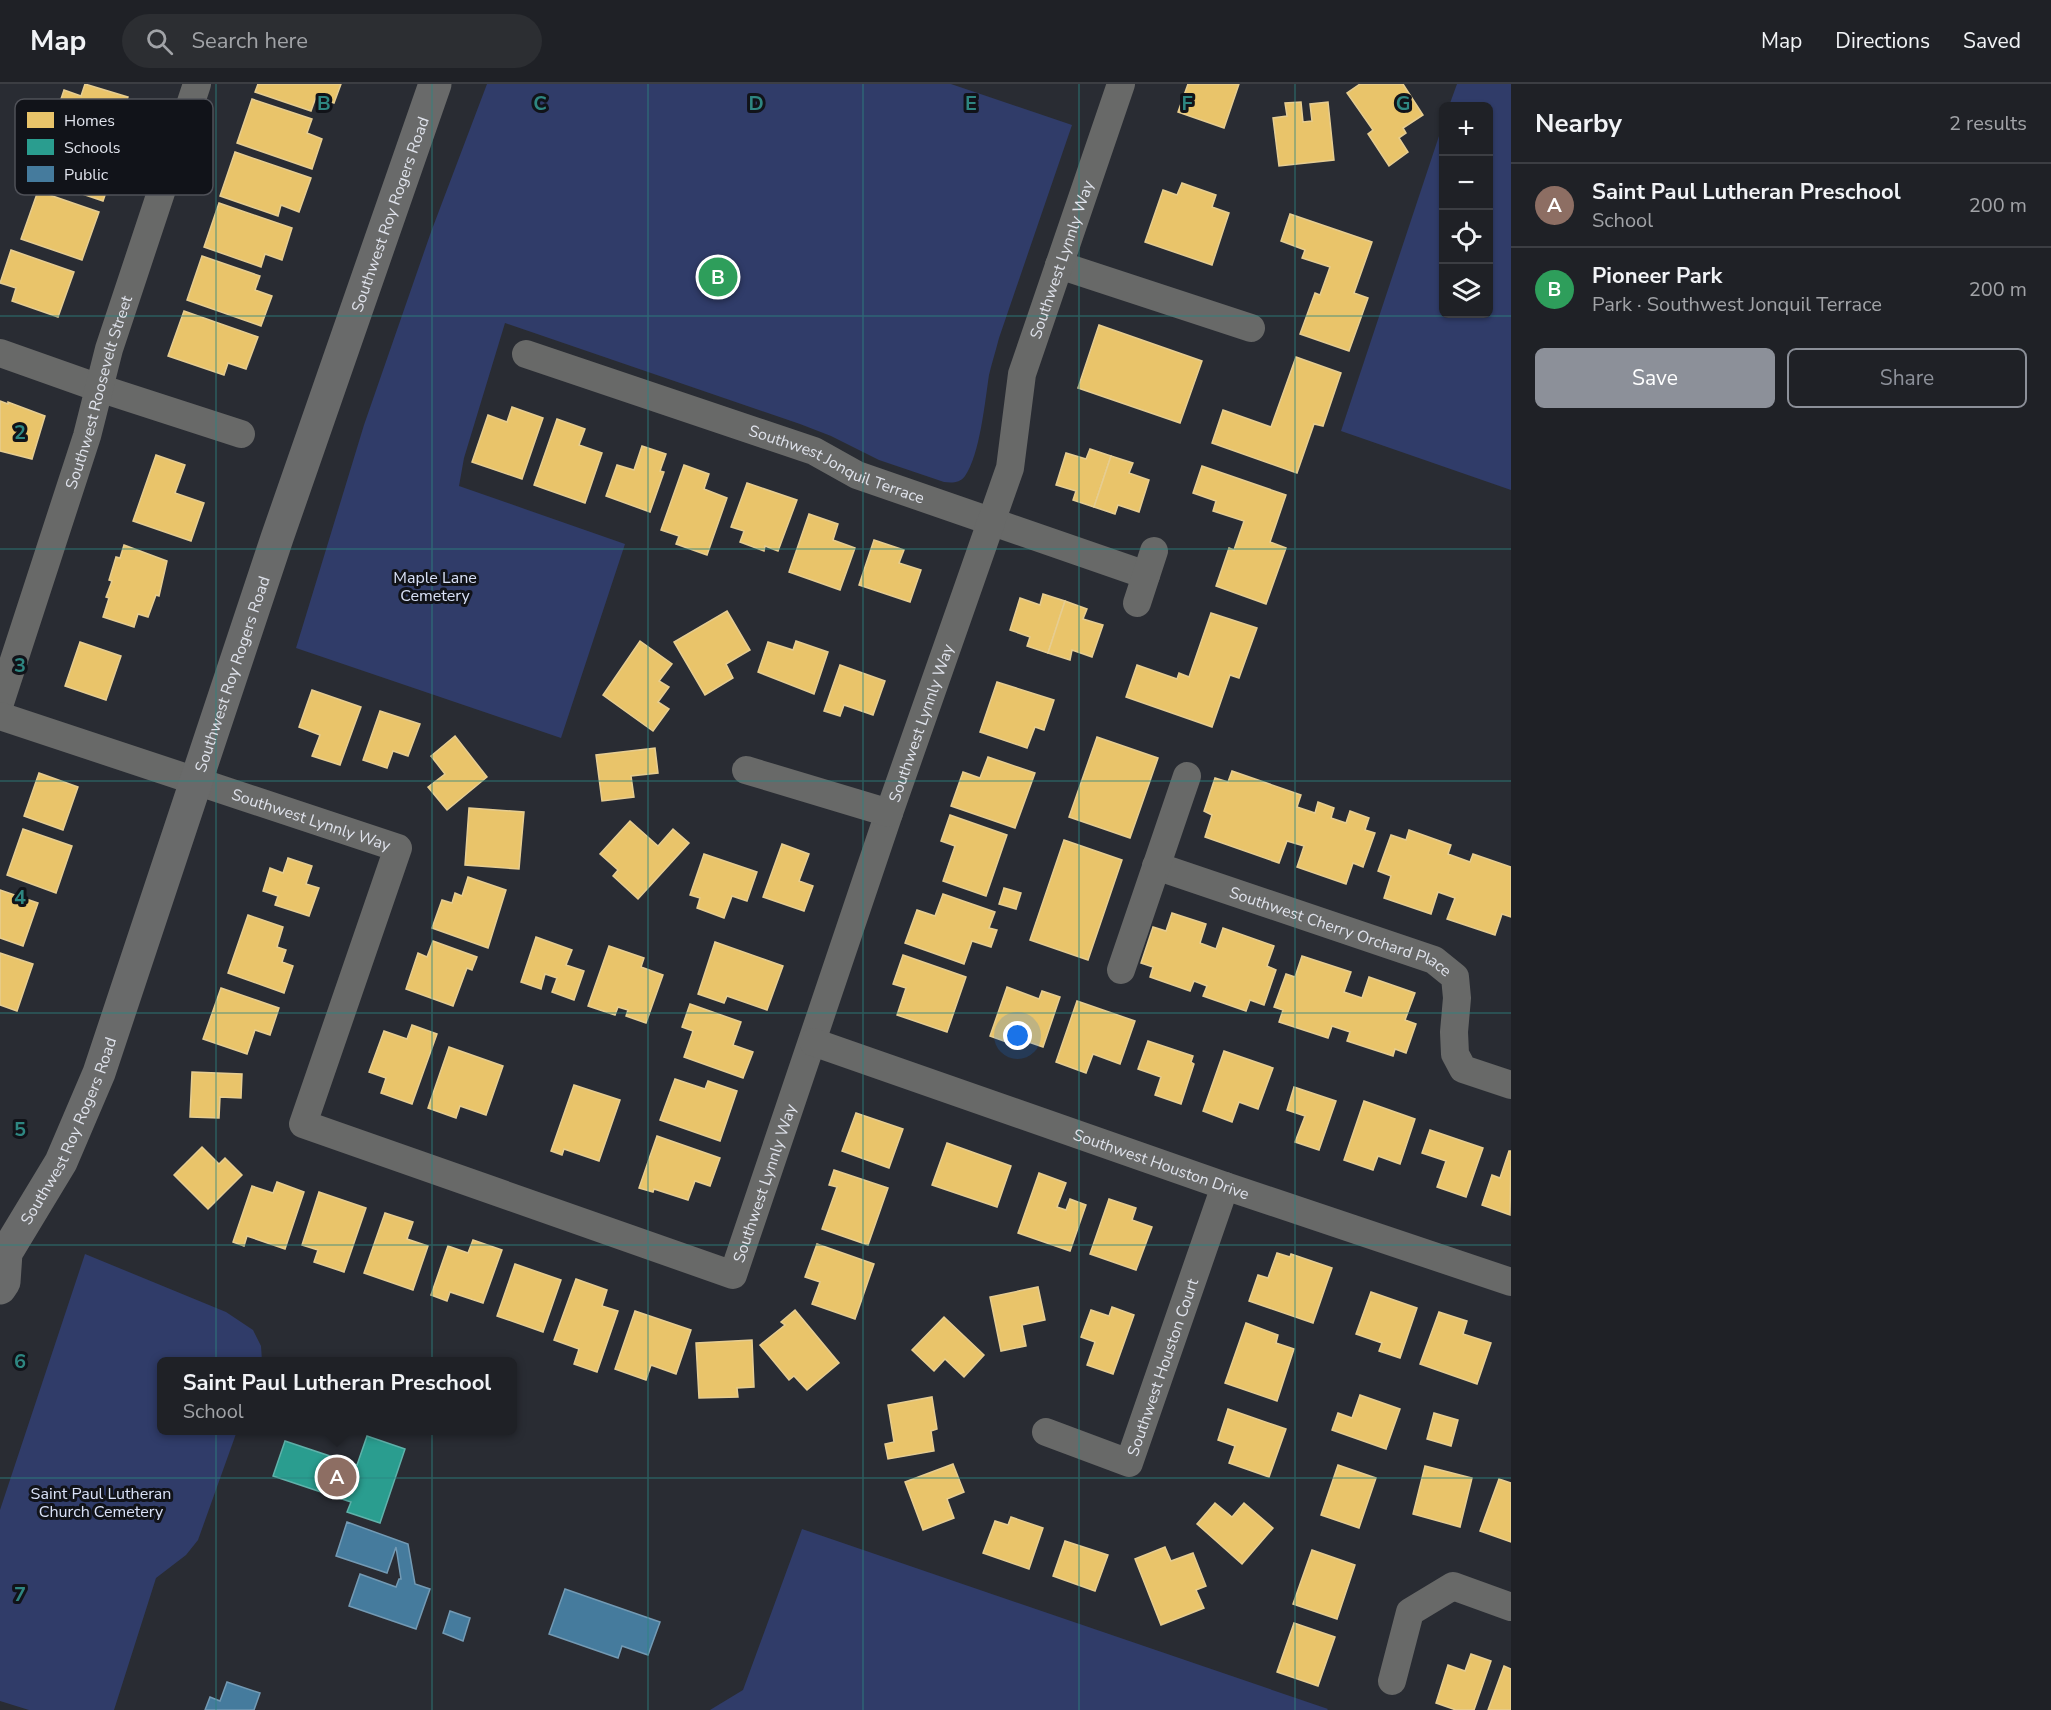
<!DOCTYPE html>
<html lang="en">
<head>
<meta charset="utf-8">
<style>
  body { margin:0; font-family:"Nunito Sans",sans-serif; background:#2c2e32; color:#f1f3f6 }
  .controls { position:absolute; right:18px; top:18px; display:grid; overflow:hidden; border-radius:9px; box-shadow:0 2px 4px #0004 }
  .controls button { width:54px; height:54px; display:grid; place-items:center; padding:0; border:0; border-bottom:2px solid #3c3e43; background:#1f2126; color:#f1f3f6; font:30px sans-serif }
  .you { position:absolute; left:1018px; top:952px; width:21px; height:21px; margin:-15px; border:4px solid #fff; border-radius:50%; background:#1a73e8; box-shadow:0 0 0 9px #1a73e833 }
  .badge { display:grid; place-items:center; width:39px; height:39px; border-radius:50%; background:#8c9099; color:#fff; font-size:20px; font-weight:700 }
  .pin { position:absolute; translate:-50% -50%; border:3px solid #fff; box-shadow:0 2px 6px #0006 }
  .popup { position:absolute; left:157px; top:1273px; width:360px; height:78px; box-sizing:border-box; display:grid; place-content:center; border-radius:9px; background:#1f2126; filter:drop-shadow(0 2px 4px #0005); font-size:20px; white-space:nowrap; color:#a1a3a7 }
  .popup b { font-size:22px; color:#f1f3f6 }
  .popup::after { content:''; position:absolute; left:50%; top:100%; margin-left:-12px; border:12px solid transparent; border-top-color:#1f2126 }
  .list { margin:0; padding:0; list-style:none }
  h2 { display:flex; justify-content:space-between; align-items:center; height:78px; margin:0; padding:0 24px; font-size:26px }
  h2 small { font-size:20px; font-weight:400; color:#a1a3a7 }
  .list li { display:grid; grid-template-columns:39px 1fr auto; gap:18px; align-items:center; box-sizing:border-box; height:84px; padding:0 24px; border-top:2px solid #3c3e43 }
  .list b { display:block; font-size:22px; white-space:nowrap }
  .list p { margin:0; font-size:20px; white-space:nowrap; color:#a1a3a7 }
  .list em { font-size:20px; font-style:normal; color:#a1a3a7 }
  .actions { display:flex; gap:12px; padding:18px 24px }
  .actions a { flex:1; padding:14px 0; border:2px solid #8c9099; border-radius:9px; text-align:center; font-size:21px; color:#8c9099 }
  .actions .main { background:#8c9099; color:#fff }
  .icon { flex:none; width:33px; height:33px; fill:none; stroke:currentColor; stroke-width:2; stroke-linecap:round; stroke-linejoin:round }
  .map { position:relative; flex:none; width:1511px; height:1626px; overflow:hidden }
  header { display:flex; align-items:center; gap:36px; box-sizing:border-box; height:84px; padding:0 30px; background:#1f2126; border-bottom:2px solid #3c3e43 }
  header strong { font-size:28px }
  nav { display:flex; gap:33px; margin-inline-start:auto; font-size:21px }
  .search { width:420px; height:54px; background:#2c2e32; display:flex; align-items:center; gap:15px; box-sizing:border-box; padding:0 21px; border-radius:33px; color:#a1a3a7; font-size:22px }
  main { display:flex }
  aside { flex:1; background:#1f2126 }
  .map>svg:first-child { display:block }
  .green { fill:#303c69 }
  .homes { fill:#e9c46a; stroke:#e6cd91; stroke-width:1.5 }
  .schools { fill:#2a9d8f; stroke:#60b2ab; stroke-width:1.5 }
  .public { fill:#457b9d; stroke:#739ab4; stroke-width:1.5 }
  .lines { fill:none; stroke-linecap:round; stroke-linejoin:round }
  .minor { stroke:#686968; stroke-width:28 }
  .primary { stroke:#696a6a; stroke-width:33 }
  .grid { fill:none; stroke:#2e8681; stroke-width:1.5; stroke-opacity:0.55 }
  .labels { text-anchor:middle; stroke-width:6; stroke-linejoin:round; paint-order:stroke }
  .street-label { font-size:16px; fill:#dfe2eb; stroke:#111319 }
  .park-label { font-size:16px; fill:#dae2f8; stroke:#111319 }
  .key { fill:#111319; stroke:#4f5158; stroke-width:1.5 }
  .key-label { font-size:16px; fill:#dfe2eb }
  .grid-label { font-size:20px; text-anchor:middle; font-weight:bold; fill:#2e8681; stroke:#111319; stroke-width:6; stroke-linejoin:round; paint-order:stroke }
</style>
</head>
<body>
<header>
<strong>Map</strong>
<div class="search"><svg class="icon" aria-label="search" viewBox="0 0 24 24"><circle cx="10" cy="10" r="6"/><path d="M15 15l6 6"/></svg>Search here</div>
<nav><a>Map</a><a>Directions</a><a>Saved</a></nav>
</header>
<main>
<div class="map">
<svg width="1511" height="1626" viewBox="0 0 1511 1626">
  <rect width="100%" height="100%" fill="#292c33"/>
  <g class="green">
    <path d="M487,0H951L1072,41L999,254C996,266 992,278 989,291C985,317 980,371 965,392C960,399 952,399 944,398L879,376L831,352L800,340L505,239L464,374L459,402L625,460L561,654L296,564L364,341L431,148Z"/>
    <polygon points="1457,0 1511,0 1511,406 1341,347 1443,40 1444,230 1488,230 1488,22 1449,22"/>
    <polygon points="85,1170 226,1228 253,1246 261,1262 262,1277 162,1278 162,1346 237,1347 198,1456 186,1471 156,1494 114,1626 29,1626 0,1617 0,1426"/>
    <polygon points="802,1445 1328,1625 1327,1626 710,1626 743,1606"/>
  </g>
  <g class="homes">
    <polygon points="85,0 128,13 114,56 54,36 64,6 81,12"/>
    <polygon points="258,0 341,0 334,19 316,13 311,27 255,8"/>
    <polygon points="1188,0 1239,0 1224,44 1178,28"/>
    <polygon points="1360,0 1403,0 1423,31 1403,44 1406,49 1399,54 1408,68 1389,82 1368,50 1373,46 1347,9"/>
    <polygon points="252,15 312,35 307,49 322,55 312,85 237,59"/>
    <polygon points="1301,18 1303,38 1312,37 1310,20 1328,18 1334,76 1279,82 1273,34 1287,32 1285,19"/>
    <polygon points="51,47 119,70 103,117 35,94"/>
    <polygon points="235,68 311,94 299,128 281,121 278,132 220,112"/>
    <polygon points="1182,99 1216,111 1212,123 1229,129 1212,181 1145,158 1163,106 1177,111"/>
    <polygon points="38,107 99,128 82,176 21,155"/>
    <polygon points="219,119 292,144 282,176 265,170 261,183 204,163"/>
    <polygon points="1290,130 1372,158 1354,209 1368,214 1349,267 1300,250 1315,209 1320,211 1330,183 1302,174 1305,166 1281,157"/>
    <polygon points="11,166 74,188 58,233 12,217 16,204 0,199"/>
    <polygon points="202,172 260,192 255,206 272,212 261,242 187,216"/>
    <polygon points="184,227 258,253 246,285 228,279 224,291 168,272"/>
    <polygon points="1099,241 1202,277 1180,339 1078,304"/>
    <polygon points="1296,273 1341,289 1323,342 1314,340 1297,389 1212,359 1223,326 1271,343"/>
    <polygon points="0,317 8,320 8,318 45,332 32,375 0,367"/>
    <polygon points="512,323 543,334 522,395 472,378 488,331 507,338"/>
    <polygon points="557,335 585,345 579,361 602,369 585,419 534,401"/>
    <polygon points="642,362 666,370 660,387 664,388 650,428 606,412 617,381 634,386"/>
    <polygon points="1090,365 1111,372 1094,423 1073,416 1076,407 1056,401 1066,369 1086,375"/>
    <polygon points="156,371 185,381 175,409 204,419 191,457 133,437"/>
    <polygon points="1111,372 1133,379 1129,389 1149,396 1139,428 1118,421 1115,430 1094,423"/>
    <polygon points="684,381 709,390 704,405 727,414 707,471 676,460 679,452 661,446"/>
    <polygon points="1202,382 1286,411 1270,458 1286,464 1266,520 1216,502 1229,464 1234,466 1244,437 1213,427 1216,417 1193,409"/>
    <polygon points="747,399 797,416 778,467 765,462 764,467 740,458 744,447 731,443"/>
    <polygon points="809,430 838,440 833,456 855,464 840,506 789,488"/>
    <polygon points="874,456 904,466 899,479 921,486 910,518 859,501"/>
    <polygon points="124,461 167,477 159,512 156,511 148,533 138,530 134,543 103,533 109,514 106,513 112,497 109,496 116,473 120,474"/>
    <polygon points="1043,510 1065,517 1048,569 1027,562 1030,553 1010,546 1020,514 1040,521"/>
    <polygon points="1065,517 1087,525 1083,535 1103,541 1092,573 1072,566 1070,576 1048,569"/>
    <polygon points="727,527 750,566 726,580 733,594 705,611 674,558"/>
    <polygon points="1211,529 1257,544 1239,594 1230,591 1212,643 1126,613 1137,581 1177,595 1179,589 1189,593"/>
    <polygon points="640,557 672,580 659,597 669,603 658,618 669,625 653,647 603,611"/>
    <polygon points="796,557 828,568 814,610 758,588 768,558 793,566"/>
    <polygon points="80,558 121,572 106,616 65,602"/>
    <polygon points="840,581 885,597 873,631 844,621 840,632 824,627"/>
    <polygon points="997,598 1054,616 1044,646 1035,643 1027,664 980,648"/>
    <polygon points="312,606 361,623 340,681 312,672 320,651 299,643"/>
    <polygon points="380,627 420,640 408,672 393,667 387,684 363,676"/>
    <polygon points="455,652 487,693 447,726 428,703 445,690 431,672"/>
    <polygon points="1097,653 1158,674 1130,754 1069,733"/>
    <polygon points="655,664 658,689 631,692 634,713 602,717 596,671"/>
    <polygon points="988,673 1035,689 1015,744 951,722 963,688 980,694"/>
    <polygon points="1232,687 1301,711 1297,723 1315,729 1318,718 1334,724 1331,734 1346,739 1350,727 1369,734 1365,746 1375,749 1363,783 1353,779 1346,800 1297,783 1304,762 1287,757 1279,779 1205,753 1212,731 1204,727 1215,694 1228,698"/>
    <polygon points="39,689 78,703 63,746 24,732"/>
    <polygon points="469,724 524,728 519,785 465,781"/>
    <polygon points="950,731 1007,751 986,812 943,797 955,762 941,757"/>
    <polygon points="630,737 658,762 673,745 689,759 638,815 613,792 618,786 600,770"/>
    <polygon points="23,745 72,762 56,809 7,791"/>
    <polygon points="1409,746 1451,761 1448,770 1470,778 1473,770 1511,783 1511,833 1502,830 1495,851 1447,835 1455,814 1438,808 1431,830 1384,814 1391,792 1378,787 1391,751 1406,756"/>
    <polygon points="1064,756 1122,776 1088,876 1030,856"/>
    <polygon points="782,760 809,770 799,797 813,802 804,827 763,813"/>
    <polygon points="704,770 757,788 747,817 732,812 724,834 697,824 700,814 690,811"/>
    <polygon points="288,774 312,782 306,800 319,804 309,832 275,821 278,812 263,807 270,784 283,789"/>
    <polygon points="468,793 506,806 488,864 432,844 442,816 452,819 455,809 462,812"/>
    <polygon points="1004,804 1021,809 1016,825 999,820"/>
    <polygon points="0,806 38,819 23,862 0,854"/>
    <polygon points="943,810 995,828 989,844 997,846 991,863 972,857 964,880 905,859 917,826 935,832"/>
    <polygon points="1172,829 1206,840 1200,859 1216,865 1223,844 1274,862 1267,882 1276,886 1264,921 1250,916 1246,927 1203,912 1207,902 1194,897 1190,907 1150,893 1153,883 1141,879 1153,843 1166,847"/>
    <polygon points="248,831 283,843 277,863 286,866 282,878 293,882 284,909 228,889"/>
    <polygon points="536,853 572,866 566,881 584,887 574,916 552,908 557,894 545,890 541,905 521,898"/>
    <polygon points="433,857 477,873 472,886 467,884 453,922 406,905 418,869 427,873"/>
    <polygon points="715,858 783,882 767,926 727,912 724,919 698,910"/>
    <polygon points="609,862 644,874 641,883 663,891 646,939 626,932 628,926 618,923 615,931 588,922"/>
    <polygon points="0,869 33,880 17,927 0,921"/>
    <polygon points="903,871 966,893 947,948 897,931 906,904 893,900"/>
    <polygon points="1302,872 1351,888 1344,908 1362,914 1369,893 1415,909 1405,936 1416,940 1406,969 1395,965 1393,972 1347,957 1350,948 1332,942 1328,954 1279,938 1283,926 1274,923 1286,890 1295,893"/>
    <polygon points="1007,903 1039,915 1042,907 1060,913 1043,963 1014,953 1012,960 990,952"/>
    <polygon points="221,904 279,924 270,951 255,946 247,970 203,955"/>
    <polygon points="1077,917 1135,937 1120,980 1093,970 1086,989 1056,978"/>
    <polygon points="690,920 741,938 733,961 753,968 743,994 684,973 693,947 682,943"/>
    <polygon points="412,941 437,950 412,1020 381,1009 386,994 369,988 384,947 407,955"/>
    <polygon points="1148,957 1193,972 1191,978 1194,980 1181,1020 1155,1011 1161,993 1138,985"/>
    <polygon points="449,963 503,982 486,1031 460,1022 456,1034 428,1024"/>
    <polygon points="1224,967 1273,984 1258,1025 1239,1018 1232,1038 1203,1027"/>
    <polygon points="192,988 242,990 241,1014 220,1013 219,1034 190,1033"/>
    <polygon points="675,995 705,1005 708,997 737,1007 720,1057 660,1036"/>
    <polygon points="574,1001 620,1016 599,1077 564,1065 562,1071 551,1067"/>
    <polygon points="1294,1003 1336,1017 1319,1066 1295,1058 1305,1032 1287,1026"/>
    <polygon points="1364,1017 1415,1035 1400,1080 1378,1072 1373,1086 1344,1076"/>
    <polygon points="856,1029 903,1045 889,1084 842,1067"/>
    <polygon points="1430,1046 1483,1064 1466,1113 1437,1103 1446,1077 1422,1069"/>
    <polygon points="657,1052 720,1074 710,1102 695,1097 688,1116 654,1105 653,1108 639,1104"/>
    <polygon points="947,1059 1011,1082 997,1123 932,1101"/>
    <polygon points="202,1063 219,1080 225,1074 242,1091 208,1125 174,1091"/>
    <polygon points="1509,1067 1511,1067 1510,1131 1482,1121 1492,1091 1500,1094"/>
    <polygon points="834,1086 888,1104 868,1161 822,1145 837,1103 829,1101"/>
    <polygon points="1039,1089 1066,1099 1057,1123 1066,1126 1070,1115 1086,1121 1070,1167 1018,1149"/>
    <polygon points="277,1098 304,1108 285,1165 247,1152 244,1162 233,1158 252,1102 273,1109"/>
    <polygon points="319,1108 366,1124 344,1188 314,1178 318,1166 302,1161"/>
    <polygon points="1109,1115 1136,1124 1132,1136 1152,1143 1136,1186 1090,1170"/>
    <polygon points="385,1129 413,1138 407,1155 428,1162 413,1206 364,1189"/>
    <polygon points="473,1156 502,1166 483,1219 450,1208 447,1217 431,1211 448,1162 468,1169"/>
    <polygon points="817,1160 874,1180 855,1235 812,1220 820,1198 805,1193"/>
    <polygon points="1277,1169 1290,1173 1291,1170 1332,1184 1313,1239 1249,1217 1258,1191 1268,1194"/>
    <polygon points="515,1180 561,1196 543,1248 497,1232"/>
    <polygon points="576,1195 607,1206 602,1222 618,1227 597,1288 574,1280 579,1265 554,1256"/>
    <polygon points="1038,1203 1045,1236 1022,1241 1026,1262 1001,1267 990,1213"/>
    <polygon points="1371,1208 1417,1224 1400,1274 1379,1267 1382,1259 1356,1250"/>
    <polygon points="1112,1223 1134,1231 1113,1290 1087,1281 1095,1258 1081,1253 1091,1226 1109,1232"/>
    <polygon points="795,1226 839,1279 807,1306 794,1292 789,1296 760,1261 785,1241 781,1238"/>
    <polygon points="635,1227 691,1246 676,1290 651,1281 646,1296 615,1285"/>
    <polygon points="1439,1228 1467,1237 1463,1250 1491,1259 1477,1300 1420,1280"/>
    <polygon points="944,1233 984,1271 964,1293 945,1275 934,1287 912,1266"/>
    <polygon points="1246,1239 1278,1251 1276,1259 1294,1265 1277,1317 1225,1299"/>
    <polygon points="752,1256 754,1303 737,1304 738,1313 699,1314 696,1259"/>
    <polygon points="1360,1311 1400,1325 1386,1365 1332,1346 1338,1329 1352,1334"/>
    <polygon points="932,1313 937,1345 931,1347 934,1367 888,1375 885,1360 894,1358 888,1321"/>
    <polygon points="1228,1325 1286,1345 1269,1393 1229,1379 1235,1362 1218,1356"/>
    <polygon points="1434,1329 1458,1336 1451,1362 1427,1355"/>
    <polygon points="953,1380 964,1408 947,1415 954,1434 923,1446 905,1398"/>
    <polygon points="1338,1381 1376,1394 1359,1444 1321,1431"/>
    <polygon points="1425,1382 1472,1394 1460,1443 1413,1430"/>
    <polygon points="1499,1395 1511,1399 1511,1458 1480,1447"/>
    <polygon points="1215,1419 1232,1433 1244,1419 1273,1444 1242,1480 1197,1440"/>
    <polygon points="1011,1433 1043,1444 1029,1485 983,1469 995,1437 1008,1441"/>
    <polygon points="1065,1457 1108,1471 1095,1507 1053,1492"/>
    <polygon points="1165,1463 1171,1477 1193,1469 1206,1502 1196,1506 1204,1524 1161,1541 1135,1475"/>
    <polygon points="1312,1466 1355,1481 1337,1535 1293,1520"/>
    <polygon points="1294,1539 1335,1553 1318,1602 1277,1588"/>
    <polygon points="1471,1570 1491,1577 1474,1626 1456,1626 1436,1619 1448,1581 1465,1587"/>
    <polygon points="1504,1582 1511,1585 1511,1626 1488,1626"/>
  </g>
  <polygon class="schools" points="367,1352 405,1365 380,1439 347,1428 351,1418 273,1392 285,1357 357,1381"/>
  <g class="public">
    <polygon points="347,1438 408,1460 415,1500 430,1505 416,1545 349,1522 360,1490 396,1503 399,1495 401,1495 396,1463 387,1489 336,1472"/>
    <polygon points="565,1505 660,1538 648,1571 622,1562 618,1574 549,1550"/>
    <polygon points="450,1527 470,1534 463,1557 443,1549"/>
    <polygon points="227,1598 260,1609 254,1626 205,1626 210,1613 220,1617"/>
  </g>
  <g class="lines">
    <g class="minor">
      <polyline points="1059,181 1251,244"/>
      <polyline points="0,269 99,304 241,350"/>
      <path id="s1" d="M526,270L814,367L857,391L1146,491"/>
      <polyline points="1137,519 1154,467"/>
      <path id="s2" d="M0,619L87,352L109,265L197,0"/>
      <path id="s3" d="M0,632L398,764L303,1040L733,1191L889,729L1010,384L1022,290L1121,0"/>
      <polyline points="746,686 889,729"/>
      <path id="s4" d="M1156,782L1434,876L1455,893L1457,914L1454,948L1455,970L1463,985L1511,1001"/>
      <polyline points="1121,886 1187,692"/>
      <path id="s5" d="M813,958L1225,1102L1511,1198"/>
      <path id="s6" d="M1046,1348L1129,1379L1225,1102"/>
      <polyline points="1392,1597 1410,1528 1453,1502 1511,1523"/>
    </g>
    <path class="primary" id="s7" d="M0,1204L4,1198L6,1169L61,1078L99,989L277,454L435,0"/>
  </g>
  <path class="grid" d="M216,0V1626M432,0V1626M648,0V1626M863,0V1626M1079,0V1626M1295,0V1626M0,232H1511M0,465H1511M0,697H1511M0,929H1511M0,1161H1511M0,1394H1511"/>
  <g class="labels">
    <g class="street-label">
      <text dy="6" stroke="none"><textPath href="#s7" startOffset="1146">Southwest Roy Rogers Road</textPath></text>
      <text dy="6" stroke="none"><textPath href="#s3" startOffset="2236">Southwest Lynnly Way</textPath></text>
      <text dy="6" stroke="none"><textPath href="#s2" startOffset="326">Southwest Roosevelt Street</textPath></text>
      <text dy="6" stroke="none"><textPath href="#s1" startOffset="330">Southwest Jonquil Terrace</textPath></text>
      <text dy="6" stroke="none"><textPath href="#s7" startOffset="660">Southwest Roy Rogers Road</textPath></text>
      <text dy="6" stroke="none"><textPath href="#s3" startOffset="1750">Southwest Lynnly Way</textPath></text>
      <text dy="6" stroke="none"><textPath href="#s3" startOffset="328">Southwest Lynnly Way</textPath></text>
      <text dy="6" stroke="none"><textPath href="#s4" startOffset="196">Southwest Cherry Orchard Place</textPath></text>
      <text dy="6" stroke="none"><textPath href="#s7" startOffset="174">Southwest Roy Rogers Road</textPath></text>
      <text dy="6" stroke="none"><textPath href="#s5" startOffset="369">Southwest Houston Drive</textPath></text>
      <text dy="6" stroke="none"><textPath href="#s3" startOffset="1264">Southwest Lynnly Way</textPath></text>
      <text dy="6" stroke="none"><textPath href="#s6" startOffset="190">Southwest Houston Court</textPath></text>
    </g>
    <g class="park-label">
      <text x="435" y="499">Maple Lane<tspan x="435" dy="18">Cemetery</tspan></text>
      <text x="101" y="1415">Saint Paul Lutheran<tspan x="101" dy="18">Church Cemetery</tspan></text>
    </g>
  </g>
  <rect x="15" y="15" width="198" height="96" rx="9" class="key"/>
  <rect x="27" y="28" width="27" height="16" fill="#e9c46a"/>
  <rect x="27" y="55" width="27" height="16" fill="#2a9d8f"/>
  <rect x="27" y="82" width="27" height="16" fill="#457b9d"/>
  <g class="key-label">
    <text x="64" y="42">Homes</text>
    <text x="64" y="69">Schools</text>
    <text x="64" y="96">Public</text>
  </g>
  <g class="grid-label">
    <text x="324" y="26">B</text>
    <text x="540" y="26">C</text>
    <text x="756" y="26">D</text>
    <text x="971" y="26">E</text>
    <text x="1187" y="26">F</text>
    <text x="1403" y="26">G</text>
    <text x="20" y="355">2</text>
    <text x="20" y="588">3</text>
    <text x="20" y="820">4</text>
    <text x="20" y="1052">5</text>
    <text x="20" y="1284">6</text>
    <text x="20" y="1517">7</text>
  </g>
</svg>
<div class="controls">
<button>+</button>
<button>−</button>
<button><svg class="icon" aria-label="locate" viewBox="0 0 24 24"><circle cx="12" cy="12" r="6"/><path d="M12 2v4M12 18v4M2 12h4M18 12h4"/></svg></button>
<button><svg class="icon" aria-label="layers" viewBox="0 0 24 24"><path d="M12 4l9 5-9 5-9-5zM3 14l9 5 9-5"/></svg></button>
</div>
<div class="you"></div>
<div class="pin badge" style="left:337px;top:1393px;background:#8d6e63">A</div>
<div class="popup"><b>Saint Paul Lutheran Preschool</b>School</div>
<div class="pin badge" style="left:718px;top:193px;background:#2e9e5b">B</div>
</div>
<aside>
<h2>Nearby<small>2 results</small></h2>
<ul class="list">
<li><span class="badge" style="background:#8d6e63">A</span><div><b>Saint Paul Lutheran Preschool</b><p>School</p></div><em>200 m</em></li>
<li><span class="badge" style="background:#2e9e5b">B</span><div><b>Pioneer Park</b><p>Park · Southwest Jonquil Terrace</p></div><em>200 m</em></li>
</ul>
<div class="actions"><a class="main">Save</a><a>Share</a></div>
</aside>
</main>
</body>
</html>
